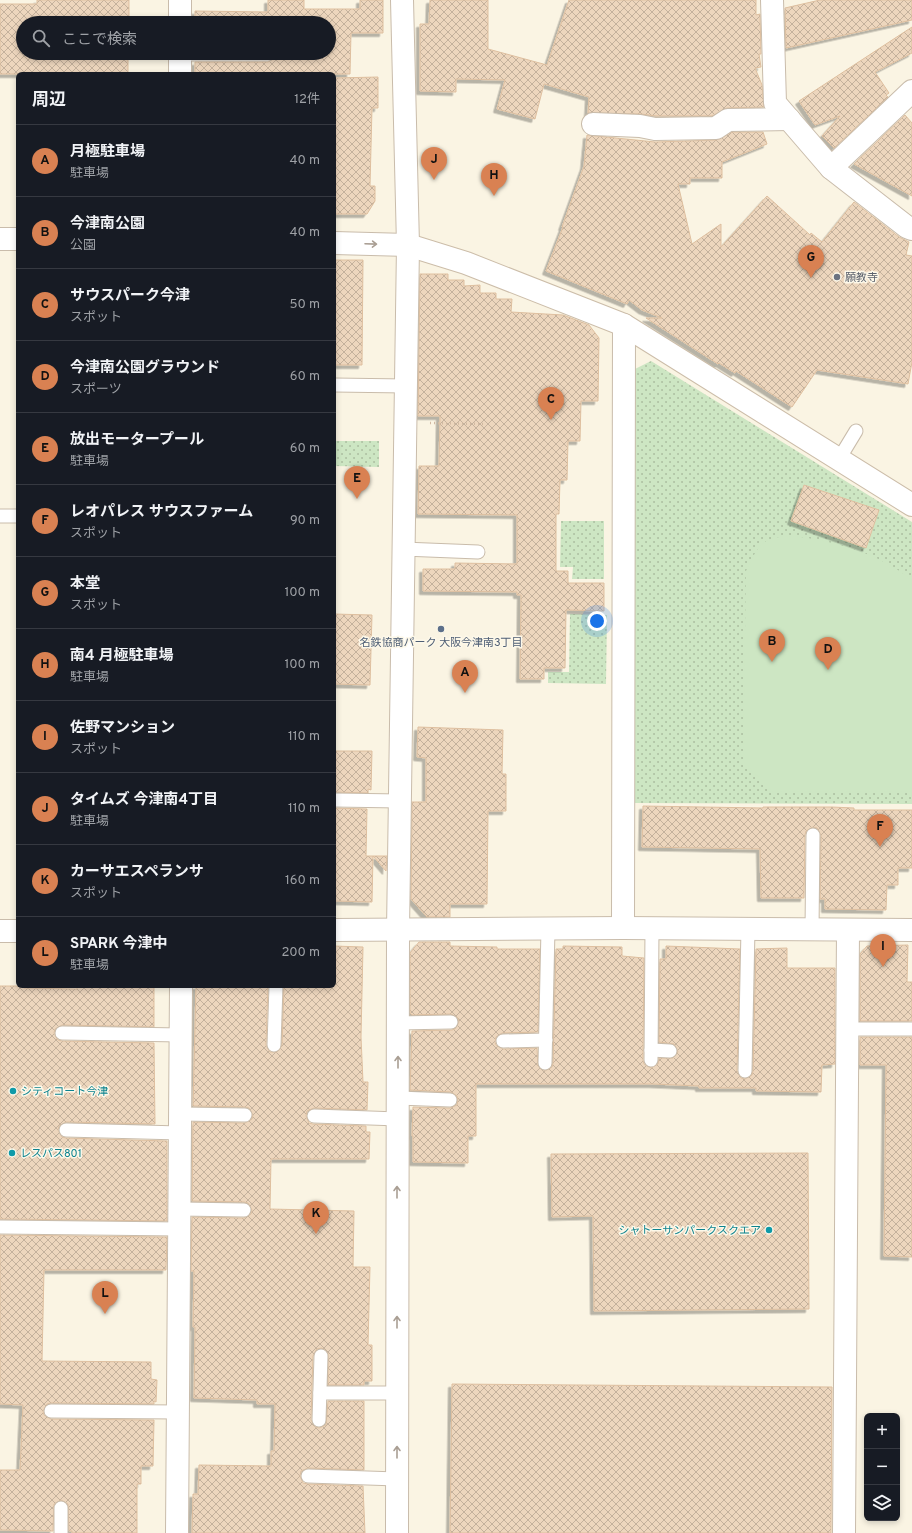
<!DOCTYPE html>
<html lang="ja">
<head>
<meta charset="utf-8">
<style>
  body { margin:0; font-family:Overpass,"Noto Sans JP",sans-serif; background:#242831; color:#f1f3f6 }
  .controls { position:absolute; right:12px; bottom:12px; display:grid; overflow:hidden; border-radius:6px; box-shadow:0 2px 6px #0003 }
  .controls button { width:36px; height:36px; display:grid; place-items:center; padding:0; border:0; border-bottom:1px solid #363941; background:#171b24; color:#f1f3f6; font:20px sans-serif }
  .you { position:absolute; left:597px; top:621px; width:14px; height:14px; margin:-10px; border:3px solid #fff; border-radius:50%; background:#1a73e8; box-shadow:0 0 0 6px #1a73e833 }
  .badge { display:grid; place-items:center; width:26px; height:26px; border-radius:50%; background:#d98152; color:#111; font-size:13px; font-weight:700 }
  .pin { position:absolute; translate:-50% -33px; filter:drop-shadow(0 1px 2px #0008) }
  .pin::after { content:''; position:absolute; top:21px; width:14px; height:12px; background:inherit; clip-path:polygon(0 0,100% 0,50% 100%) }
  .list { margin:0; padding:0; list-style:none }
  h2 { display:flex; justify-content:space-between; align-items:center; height:52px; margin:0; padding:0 16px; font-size:17px }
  h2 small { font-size:13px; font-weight:400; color:#9ea1a6 }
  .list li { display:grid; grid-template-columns:26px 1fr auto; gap:12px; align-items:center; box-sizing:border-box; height:72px; padding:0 16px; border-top:1px solid #363941 }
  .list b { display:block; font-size:15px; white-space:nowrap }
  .list p { margin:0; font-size:13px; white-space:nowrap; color:#9ea1a6 }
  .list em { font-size:13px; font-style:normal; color:#9ea1a6 }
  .icon { flex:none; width:22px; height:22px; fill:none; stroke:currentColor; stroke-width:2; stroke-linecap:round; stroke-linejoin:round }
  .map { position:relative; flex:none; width:912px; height:1533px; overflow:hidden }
  .search { position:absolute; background:#171b24; box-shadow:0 2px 6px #0003; left:16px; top:16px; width:320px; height:44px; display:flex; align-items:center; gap:10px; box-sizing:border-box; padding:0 14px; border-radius:22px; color:#9ea1a6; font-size:15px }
  .panel { position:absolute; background:#171b24; box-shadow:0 2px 6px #0003; left:16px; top:72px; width:320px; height:916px; border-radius:6px }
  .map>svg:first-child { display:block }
  .park { fill:url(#park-dots) }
  .pitch { fill:#cde6c3 }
  .building { fill:url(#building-cross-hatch); stroke:#debf9f; filter:url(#shadow) }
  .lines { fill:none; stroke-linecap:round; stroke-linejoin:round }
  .lane-casing { stroke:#c9bcab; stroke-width:15 }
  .street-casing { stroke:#c9bcab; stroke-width:24 }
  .secondary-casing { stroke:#ccbda9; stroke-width:24 }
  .path { stroke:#d1b9a1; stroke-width:2.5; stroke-dasharray:1 3; stroke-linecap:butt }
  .lane { stroke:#fff; stroke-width:13 }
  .street { stroke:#fff; stroke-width:22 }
  .secondary { stroke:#fff; stroke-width:22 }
  .oneway { stroke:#a99e93 }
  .worship-dot { fill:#6b7280; stroke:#fdf8e9; stroke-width:1.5 }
  .service-dot { fill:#5c6f8a; stroke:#fdf8e9; stroke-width:1.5 }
  .culture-dot { fill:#0f9aa8; stroke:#fdf8e9; stroke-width:1.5 }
  .labels { text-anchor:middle; stroke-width:3; stroke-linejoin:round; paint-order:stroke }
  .worship-label { font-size:11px; fill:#5b616d; stroke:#fdf8e9; text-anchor:start }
  .service-label { font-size:11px; fill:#4e5e75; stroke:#fdf8e9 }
  .culture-label { font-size:11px; fill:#0d838f; stroke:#fdf8e9; text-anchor:start }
</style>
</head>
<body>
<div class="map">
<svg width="912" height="1533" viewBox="0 0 912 1533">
  <defs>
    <pattern id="park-dots" width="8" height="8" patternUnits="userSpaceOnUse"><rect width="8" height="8" fill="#cde6c3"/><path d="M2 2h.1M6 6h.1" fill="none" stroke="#abbea0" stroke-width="1.8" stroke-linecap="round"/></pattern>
    <pattern id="building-cross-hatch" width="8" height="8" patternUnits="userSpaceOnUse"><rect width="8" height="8" fill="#edd6bd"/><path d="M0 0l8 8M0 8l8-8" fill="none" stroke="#c4b19c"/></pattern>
    <filter id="shadow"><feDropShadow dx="-3.5" dy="3.5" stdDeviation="0" flood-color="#0004"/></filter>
  </defs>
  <rect width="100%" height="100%" fill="#faf4e3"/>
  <g class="park">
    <polygon points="651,361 912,522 912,804 632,803 635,369"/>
    <polygon points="334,441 379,441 379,467 334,466"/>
    <polygon points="561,521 604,521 604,579 572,579 573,567 560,567"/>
    <polygon points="570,614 607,615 606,684 548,683 548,672 569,672"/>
  </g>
  <path class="pitch" d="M793,536C835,541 878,553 912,580V791L773,792L743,761L746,571C759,544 761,537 793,536Z"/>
  <g class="building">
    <polygon points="37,0 129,0 129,23 23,23 23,53 128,53 128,74 0,74 0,4 37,4"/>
    <polygon points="268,0 304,0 304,9 360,9 360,0 383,0 383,33 351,33 350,74 195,74 195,62 268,62 275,58 276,53 329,53 329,23 195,23 195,11 268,12"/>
    <polygon points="430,0 488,0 488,49 547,65 569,0 756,0 756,15 760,14 761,54 759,54 761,67 755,68 762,85 764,107 727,108 712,116 656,116 641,114 588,113 589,97 544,84 535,119 497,109 505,80 456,79 456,92 420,91 420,24 429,24"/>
    <polygon points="820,0 912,0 912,20 786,48 785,8"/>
    <polygon points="912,27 912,53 875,72 889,93 886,95 888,97 834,148 822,136 840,116 815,125 799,101"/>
    <polygon points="378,77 378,108 372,108 370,186 375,186 375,201 367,214 334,214 334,78"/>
    <polygon points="905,115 912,123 912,196 854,164"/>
    <polygon points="732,132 763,132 767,144 722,162 722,178 690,178 690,184 678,184 692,244 721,224 721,247 767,196 810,235 811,233 822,242 854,202 899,237 909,242 906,255 912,256 912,362 908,384 817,370 792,407 736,371 735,373 719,363 718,364 646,318 662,318 642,310 629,300 627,304 546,271 563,227 562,227 584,166 587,135 655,142 716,140"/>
    <polygon points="334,260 363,260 362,365 334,365"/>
    <polygon points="420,274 448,274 448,280 464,280 464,286 480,285 480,293 496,293 496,299 512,299 511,312 563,315 589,325 599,338 598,401 581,401 580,441 568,441 567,480 560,480 559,514 556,514 556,571 568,571 568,583 604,583 604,611 566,610 565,668 544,668 544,679 520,679 521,595 517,595 517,592 423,591 423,569 455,569 455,563 517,564 517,515 418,514 419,466 439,466 440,416 418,416"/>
    <polygon points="804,485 879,510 866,548 791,521"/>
    <polygon points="334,614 372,615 370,685 334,684"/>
    <polygon points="418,727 503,730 502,774 506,774 506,811 488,811 487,904 450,904 450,917 427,917 411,899 412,802 426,802 426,758 417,757"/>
    <polygon points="334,751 372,751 371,790 368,789 368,793 334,792"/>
    <polygon points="643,806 763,808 763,807 832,807 854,808 854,810 912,810 912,868 898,868 898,885 887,885 886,910 825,909 825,899 820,899 821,835 817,828 813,827 806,831 805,835 804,898 761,898 760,849 642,847"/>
    <polygon points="334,808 367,809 366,856 373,856 372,902 334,901"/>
    <polygon points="373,856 387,856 386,871"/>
    <polygon points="419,942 450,942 450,946 497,947 497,949 540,949 538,1032 502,1033 496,1037 495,1042 496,1045 503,1049 537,1048 538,1066 545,1071 552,1067 553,1063 556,949 563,949 563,946 622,947 622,956 644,958 643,1060 644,1064 651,1068 658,1064 659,1058 673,1058 678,1052 674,1044 659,1042 660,959 666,959 666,946 740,949 737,1071 741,1078 745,1079 752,1075 753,1071 756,949 787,948 787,968 835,968 835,1064 822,1065 821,1092 756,1091 756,1088 699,1088 699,1086 653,1084 476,1084 476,1136 468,1136 468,1163 413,1162 413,1136 412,1136 413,1107 450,1108 457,1105 458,1100 457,1096 451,1092 410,1090 412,1031 452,1030 455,1029 459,1022 458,1018 451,1014 412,1015 410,1013 410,953"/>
    <polygon points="908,945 907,982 912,982 912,1021 860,1021 860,954 867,946"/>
    <polygon points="334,946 363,947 361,1037 363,1082 368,1082 367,1110 314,1108 307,1111 306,1116 309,1123 313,1124 366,1126 366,1132 370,1132 369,1159 271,1159 270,1209 354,1211 353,1267 370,1267 368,1345 372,1345 372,1381 364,1381 364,1385 328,1385 328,1353 322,1348 317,1349 313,1356 311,1420 315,1427 319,1428 326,1425 328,1401 364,1401 364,1470 308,1468 301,1471 300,1476 303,1483 308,1484 363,1486 365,1533 192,1533 193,1494 198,1494 199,1465 271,1466 271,1451 274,1451 275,1404 257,1404 257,1400 194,1398 195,1327 193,1327 194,1271 191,1271 192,1217 244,1218 251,1214 252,1210 248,1203 244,1202 192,1201 193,1122 245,1123 252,1119 253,1115 249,1108 245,1107 193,1106 196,986 268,986 266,1045 270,1052 277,1052 282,1045 284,986 334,986"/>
    <polygon points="0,986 24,986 24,988 77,989 77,987 154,986 154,1027 62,1025 55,1029 54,1033 58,1040 62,1041 154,1043 155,1124 66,1122 59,1126 58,1130 62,1137 66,1138 167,1141 167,1221 0,1219"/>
    <polygon points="860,1037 912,1037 912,1257 884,1256 886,1065 860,1065"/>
    <polygon points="808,1153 809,1309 594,1311 593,1216 552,1217 551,1154"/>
    <polygon points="0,1235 167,1237 166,1270 44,1270 42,1361 151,1362 151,1379 157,1380 156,1402 154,1401 154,1404 51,1403 47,1404 43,1411 44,1415 51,1419 154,1420 153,1466 141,1466 141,1484 137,1484 137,1533 72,1533 72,1531 69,1531 68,1504 61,1500 54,1504 53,1531 0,1530 0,1470 20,1470 23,1405 0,1404"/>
    <polygon points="452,1384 832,1387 831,1533 450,1533"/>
  </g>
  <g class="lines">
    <defs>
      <g id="lane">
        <polyline points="180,54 268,54"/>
        <polyline points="334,385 406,386"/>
        <polyline points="839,459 856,431"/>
        <polyline points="0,516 18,516"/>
        <polyline points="403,549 478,552"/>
        <polyline points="334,800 400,801"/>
        <polyline points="812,930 813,835"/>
        <polyline points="398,1023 451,1022"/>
        <polyline points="848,1029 912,1029"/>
        <polyline points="62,1033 181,1035"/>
        <polyline points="503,1041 546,1040"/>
        <polyline points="274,1045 276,986"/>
        <polyline points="651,1050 670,1051"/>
        <polyline points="651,1060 652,929"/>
        <polyline points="545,1063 548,929"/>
        <polyline points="745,1071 748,929"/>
        <polyline points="398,1098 450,1100"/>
        <polyline points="180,1114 245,1115"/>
        <polyline points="314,1116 398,1119"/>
        <polyline points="66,1130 180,1133"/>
        <polyline points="180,1209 244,1210"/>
        <polyline points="0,1227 179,1229"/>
        <polyline points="320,1393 397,1393"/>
        <polyline points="51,1411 178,1412"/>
        <polyline points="319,1420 321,1356"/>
        <polyline points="308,1476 397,1479"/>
        <polyline points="61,1533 61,1508"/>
      </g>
      <g id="street">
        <polyline points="180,0 180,23"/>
        <polyline points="772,0 775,103 831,168 907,227 912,229"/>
        <polyline points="180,53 180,74"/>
        <polyline points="593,124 640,126 655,129 716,128 728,120 789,119"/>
        <polyline points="831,168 912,91"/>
        <polyline points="0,239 18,239"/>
        <polyline points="334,243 408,245"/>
        <polyline points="623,928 624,325"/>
        <polyline points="334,930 623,928 912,930"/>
        <polyline points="0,931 18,931"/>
        <polyline points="177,1533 181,986"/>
        <polyline points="397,1533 398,930 408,245 402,0"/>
        <polyline points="844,1533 848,930"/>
      </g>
      <polyline id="secondary" points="408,245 466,263 624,325 912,505"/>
    </defs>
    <use href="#lane" class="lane-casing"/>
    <use href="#street" class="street-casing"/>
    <use href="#secondary" class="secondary-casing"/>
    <polyline class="path" points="430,423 486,424"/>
    <use href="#lane" class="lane"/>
    <use href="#street" class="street"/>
    <use href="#secondary" class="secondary"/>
  </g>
  <defs><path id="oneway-shaft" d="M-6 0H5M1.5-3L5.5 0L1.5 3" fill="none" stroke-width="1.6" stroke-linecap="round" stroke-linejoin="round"/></defs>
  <g class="oneway">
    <use href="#oneway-shaft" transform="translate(371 244) rotate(2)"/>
    <use href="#oneway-shaft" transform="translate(398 1062) rotate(-90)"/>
    <use href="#oneway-shaft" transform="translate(397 1192) rotate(-90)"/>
    <use href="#oneway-shaft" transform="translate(397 1322) rotate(-90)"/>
    <use href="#oneway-shaft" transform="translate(397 1452) rotate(-90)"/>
  </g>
  <circle class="worship-dot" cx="837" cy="277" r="4"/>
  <circle class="service-dot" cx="441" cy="629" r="4"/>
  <g class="culture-dot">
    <circle cx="13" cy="1091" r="4"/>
    <circle cx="12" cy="1153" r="4"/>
    <circle cx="769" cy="1230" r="4"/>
  </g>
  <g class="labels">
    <g class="worship-label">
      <text x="845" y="281">願教寺</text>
    </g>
    <g class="service-label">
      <text x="441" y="646">名鉄協商パーク 大阪今津南3丁目</text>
    </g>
    <g class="culture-label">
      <text x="21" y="1095">シティコート今津</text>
      <text x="20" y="1157">レスパス801</text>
      <text x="761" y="1234" text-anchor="end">シャトーサンパークスクエア</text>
    </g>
  </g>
</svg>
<div class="controls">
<button>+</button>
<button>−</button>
<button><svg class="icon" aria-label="layers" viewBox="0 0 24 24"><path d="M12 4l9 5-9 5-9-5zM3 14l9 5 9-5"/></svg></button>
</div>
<div class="you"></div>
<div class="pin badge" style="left:465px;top:693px">A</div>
<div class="pin badge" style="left:772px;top:662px">B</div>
<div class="pin badge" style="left:551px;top:420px">C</div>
<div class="pin badge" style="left:828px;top:670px">D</div>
<div class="pin badge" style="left:357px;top:499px">E</div>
<div class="pin badge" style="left:880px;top:847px">F</div>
<div class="pin badge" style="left:811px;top:278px">G</div>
<div class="pin badge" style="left:494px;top:196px">H</div>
<div class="pin badge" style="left:883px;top:967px">I</div>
<div class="pin badge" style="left:434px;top:180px">J</div>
<div class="pin badge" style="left:316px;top:1234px">K</div>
<div class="pin badge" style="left:105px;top:1314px">L</div>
<div class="search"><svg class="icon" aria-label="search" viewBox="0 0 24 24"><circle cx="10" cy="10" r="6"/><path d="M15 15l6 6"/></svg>ここで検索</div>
<section class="panel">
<h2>周辺<small>12件</small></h2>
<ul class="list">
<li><span class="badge">A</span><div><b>月極駐車場</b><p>駐車場</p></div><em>40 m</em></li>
<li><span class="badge">B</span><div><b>今津南公園</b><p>公園</p></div><em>40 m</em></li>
<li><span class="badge">C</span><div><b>サウスパーク今津</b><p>スポット</p></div><em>50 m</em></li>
<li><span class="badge">D</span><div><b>今津南公園グラウンド</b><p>スポーツ</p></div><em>60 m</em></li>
<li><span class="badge">E</span><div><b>放出モータープール</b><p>駐車場</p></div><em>60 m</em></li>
<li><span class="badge">F</span><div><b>レオパレス サウスファーム</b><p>スポット</p></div><em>90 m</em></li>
<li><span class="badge">G</span><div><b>本堂</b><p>スポット</p></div><em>100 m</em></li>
<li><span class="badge">H</span><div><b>南4 月極駐車場</b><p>駐車場</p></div><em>100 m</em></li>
<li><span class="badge">I</span><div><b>佐野マンション</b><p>スポット</p></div><em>110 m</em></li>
<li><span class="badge">J</span><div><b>タイムズ 今津南4丁目</b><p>駐車場</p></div><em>110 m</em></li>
<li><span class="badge">K</span><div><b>カーサエスペランサ</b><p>スポット</p></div><em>160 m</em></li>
<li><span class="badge">L</span><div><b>SPARK 今津中</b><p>駐車場</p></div><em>200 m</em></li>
</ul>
</section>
</div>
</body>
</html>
